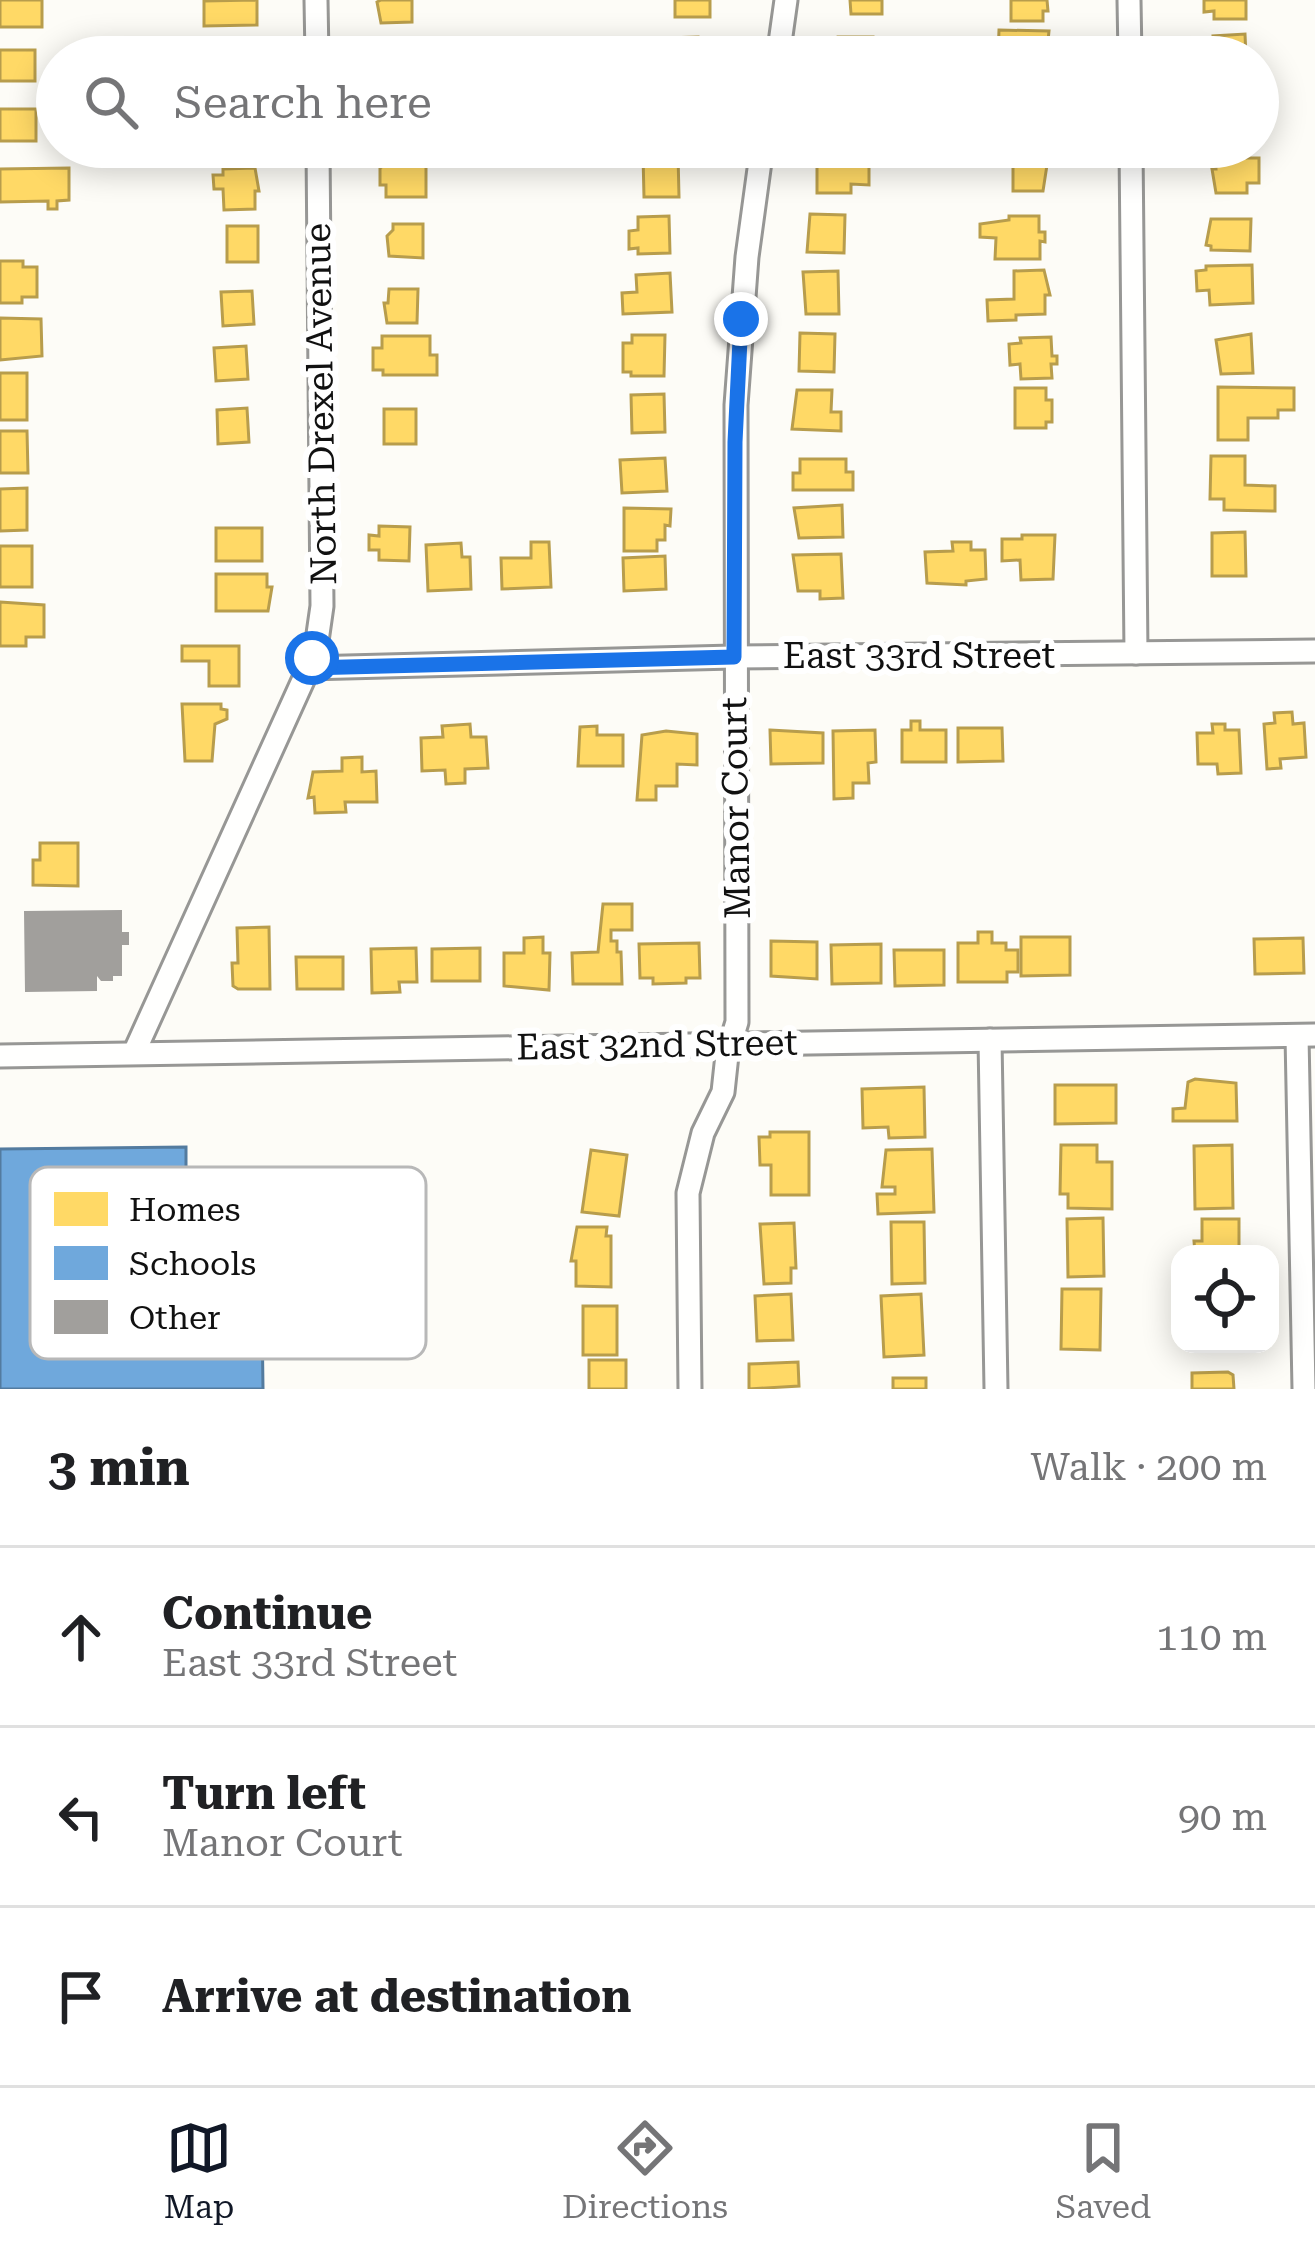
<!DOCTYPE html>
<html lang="en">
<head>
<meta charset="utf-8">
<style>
  body { margin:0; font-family:"Roboto Serif",serif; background:#f2f2f2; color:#202124 }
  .controls { position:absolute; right:36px; bottom:36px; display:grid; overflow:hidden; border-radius:24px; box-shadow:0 6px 30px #0003 }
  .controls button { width:108px; height:108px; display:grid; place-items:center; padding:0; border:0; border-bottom:3px solid #e0e0e0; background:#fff; color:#202124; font:60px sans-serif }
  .stop { position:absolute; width:36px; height:36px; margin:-27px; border:9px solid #1a73e8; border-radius:50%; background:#fff }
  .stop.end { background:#1a73e8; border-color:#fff; box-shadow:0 3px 12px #0008 }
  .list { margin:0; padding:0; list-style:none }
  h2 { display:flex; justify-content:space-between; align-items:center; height:156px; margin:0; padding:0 48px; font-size:51px }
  h2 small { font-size:39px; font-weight:400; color:#757577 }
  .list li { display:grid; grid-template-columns:78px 1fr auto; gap:36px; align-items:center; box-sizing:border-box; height:180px; padding:0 48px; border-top:3px solid #e0e0e0 }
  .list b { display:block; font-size:45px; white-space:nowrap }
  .list p { margin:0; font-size:39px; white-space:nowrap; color:#757577 }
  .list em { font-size:39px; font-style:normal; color:#757577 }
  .icon { flex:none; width:66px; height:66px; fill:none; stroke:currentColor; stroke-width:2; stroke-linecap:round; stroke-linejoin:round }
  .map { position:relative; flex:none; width:1315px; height:1389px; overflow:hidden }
  .search { position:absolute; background:#fff; box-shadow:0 6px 30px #0003; left:36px; right:36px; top:36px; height:132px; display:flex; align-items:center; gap:30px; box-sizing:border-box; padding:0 42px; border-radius:66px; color:#757577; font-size:45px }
  .sheet { height:696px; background:#fff }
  nav { display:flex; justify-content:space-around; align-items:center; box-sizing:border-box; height:168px; border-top:3px solid #e0e0e0; background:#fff; font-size:33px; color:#757577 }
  nav a { display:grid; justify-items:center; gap:6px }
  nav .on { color:#111827 }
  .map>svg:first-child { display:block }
  .homes { fill:#ffd966; stroke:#b89d4c; stroke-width:3 }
  .schools { fill:#6fa8dc; stroke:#537b9f; stroke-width:3 }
  .building { fill:#a19f9c }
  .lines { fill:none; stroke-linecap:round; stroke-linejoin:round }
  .street-casing { stroke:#979795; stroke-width:27 }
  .street { stroke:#fffffe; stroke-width:21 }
  .route { stroke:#1a73e8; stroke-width:15 }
  .labels { text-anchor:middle; stroke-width:12; stroke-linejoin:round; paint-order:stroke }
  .street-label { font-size:36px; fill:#111; stroke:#fff }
  .key { fill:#fff; stroke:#b8b8b8; stroke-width:3 }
  .key-label { font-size:33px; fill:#111 }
</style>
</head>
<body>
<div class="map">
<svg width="1315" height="1389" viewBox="0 0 1315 1389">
  <rect width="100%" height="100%" fill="#fdfcf7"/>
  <g class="homes">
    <rect x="0" y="0" width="42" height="27"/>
    <polygon points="257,0 257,25 204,26 204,1"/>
    <polygon points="381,0 412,0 412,22 381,23 377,2"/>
    <rect x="675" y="0" width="35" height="17"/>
    <polygon points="882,0 882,14 851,14 850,0"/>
    <polygon points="1011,0 1047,0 1048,11 1043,11 1043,21 1011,21"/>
    <polygon points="1204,0 1246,0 1246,19 1214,19 1214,11 1204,12"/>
    <polygon points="999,30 1049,31 1048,41 1058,42 1057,57 998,57"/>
    <polygon points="1245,34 1246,57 1214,57 1213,36"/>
    <polygon points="698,37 699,57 665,57 665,38"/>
    <polygon points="838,37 873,37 873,57 836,57"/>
    <rect x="214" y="46" width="29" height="11"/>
    <polygon points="382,48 412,50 412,57 382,57"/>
    <rect x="0" y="50" width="35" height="31"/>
    <rect x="0" y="109" width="36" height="32"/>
    <polygon points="1246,150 1247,158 1259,158 1259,183 1247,183 1247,193 1216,193 1212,169 1216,169 1215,151"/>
    <polygon points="1013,152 1042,153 1042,165 1047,165 1043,191 1013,191"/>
    <polygon points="869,153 869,185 851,184 851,193 817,193 817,154"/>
    <polygon points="678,154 679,197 644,197 643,155"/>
    <polygon points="386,164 426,165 426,197 386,197 386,185 380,185 380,168"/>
    <polygon points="69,168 69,200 57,201 57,209 48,209 48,201 0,202 0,169"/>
    <polygon points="255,168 259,191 255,191 255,209 224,210 223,189 214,189 213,175 223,175 223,169"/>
    <polygon points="810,214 845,215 844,253 807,252"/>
    <polygon points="669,216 670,253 638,254 638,248 629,249 629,231 638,230 638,217"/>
    <polygon points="1009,216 1039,216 1039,232 1045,232 1045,242 1040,241 1040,259 995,259 996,238 980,237 980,224 1009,220"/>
    <polygon points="1211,219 1251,219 1250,251 1211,250 1211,246 1206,245"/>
    <polygon points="393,224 423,224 423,258 389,256 387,236 393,230"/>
    <rect x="227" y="226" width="31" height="36"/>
    <polygon points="0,261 23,261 23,267 37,267 37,297 22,297 22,303 0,303"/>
    <polygon points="1252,265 1253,303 1210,305 1209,290 1197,291 1196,271 1206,270 1206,266"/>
    <polygon points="1044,270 1050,295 1045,295 1045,314 1016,315 1016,320 988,321 987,300 1014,299 1014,271"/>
    <polygon points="838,271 839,314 806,314 803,272"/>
    <polygon points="670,273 672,312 623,314 622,293 637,292 636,275"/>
    <polygon points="389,289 418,289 417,323 387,323 384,303 388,303"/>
    <polygon points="252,291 254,324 223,326 221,292"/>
    <polygon points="0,318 41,319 42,356 0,360"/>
    <polygon points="800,333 835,334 834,372 799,371"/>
    <polygon points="1251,334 1253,373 1221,374 1216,340"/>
    <polygon points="632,335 665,335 664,376 631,376 631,372 623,372 623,343 632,343"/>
    <polygon points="382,336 430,336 430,355 437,355 437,375 383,375 383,370 373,370 373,348 382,348"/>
    <polygon points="1051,337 1052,356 1057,356 1057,364 1051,364 1052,378 1021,379 1020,364 1010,365 1009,344 1021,343 1020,338"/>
    <polygon points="246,346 248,379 216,381 214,348"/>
    <rect x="0" y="373" width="27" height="47"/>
    <polygon points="1218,387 1294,388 1294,410 1278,410 1278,418 1248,418 1248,440 1218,440"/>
    <polygon points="1015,388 1046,388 1046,400 1052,400 1052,422 1046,422 1046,428 1015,428"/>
    <polygon points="797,390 832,390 831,412 841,412 841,431 792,429"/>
    <polygon points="664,394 665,432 632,433 631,395"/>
    <polygon points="247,408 249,442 218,444 217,410"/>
    <rect x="384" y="409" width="32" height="35"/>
    <polygon points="0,431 27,431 28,473 0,473"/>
    <polygon points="1211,456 1245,456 1245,485 1275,486 1275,511 1224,510 1224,499 1210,499"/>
    <polygon points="665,458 667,491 622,493 620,460"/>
    <polygon points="800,459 846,459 846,472 853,472 853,490 793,490 793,473 800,473"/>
    <polygon points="27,488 27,530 0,531 0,489"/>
    <polygon points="842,505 843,537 799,538 794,508"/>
    <polygon points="624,508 671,509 670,526 665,525 665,540 657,540 657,551 624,551"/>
    <polygon points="379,526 410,527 409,561 379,560 379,550 369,550 369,535 379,536"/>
    <rect x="216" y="528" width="46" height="33"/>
    <polygon points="1245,532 1246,576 1212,576 1212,533"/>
    <polygon points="1022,535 1055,535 1053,579 1021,580 1020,560 1002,561 1002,539 1022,539"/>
    <polygon points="531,542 549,542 551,587 502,589 501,558 531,558"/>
    <polygon points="952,542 971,542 971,550 985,550 986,579 966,581 966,585 927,583 925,552 953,551"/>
    <polygon points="461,543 462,557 470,557 471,589 428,591 426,545"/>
    <rect x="0" y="546" width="32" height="41"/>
    <polygon points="841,554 843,598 820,599 820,591 798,591 793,555"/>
    <polygon points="665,556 666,589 624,591 623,558"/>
    <polygon points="216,574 267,574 267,587 272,587 268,611 216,611"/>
    <polygon points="0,602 44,605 44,637 26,637 26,646 0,646"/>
    <polygon points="182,646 239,646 239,686 209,686 209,661 182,661"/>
    <polygon points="182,704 221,704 221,709 227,710 227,719 215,724 212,761 185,761"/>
    <polygon points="1292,712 1293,724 1304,723 1306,757 1280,759 1281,768 1267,769 1264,724 1275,723 1274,713"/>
    <polygon points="911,721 920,721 920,730 946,730 946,762 902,762 902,730 911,730"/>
    <polygon points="470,724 471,737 486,737 488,768 465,769 465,783 446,784 445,770 422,771 421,738 443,737 442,726"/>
    <polygon points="1212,724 1225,724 1225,730 1239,730 1241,773 1218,774 1217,764 1198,764 1197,733 1213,733"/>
    <polygon points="597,726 597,735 623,735 623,766 578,766 580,727"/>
    <polygon points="958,728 1002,728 1003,761 958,762"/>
    <polygon points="770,730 823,733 823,763 771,764"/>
    <polygon points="875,730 876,762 868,763 869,783 853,783 853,798 834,799 833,731"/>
    <polygon points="666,731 697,734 697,765 677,764 677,786 656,786 656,800 637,800 642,735"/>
    <polygon points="362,757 362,772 376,771 377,802 345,802 346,812 315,813 314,797 308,798 313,772 342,771 342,758"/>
    <polygon points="40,843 78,843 78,886 33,885 33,860 40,860"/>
    <polygon points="603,904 632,904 632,930 611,930 611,941 617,941 617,952 621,952 622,984 573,984 572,953 598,952"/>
    <polygon points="269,927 270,989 238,989 233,986 232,963 238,963 237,928"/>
    <polygon points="978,932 992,932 992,943 1006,943 1006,950 1018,950 1018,972 1007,972 1007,982 958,982 958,943 978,943"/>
    <polygon points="543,937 543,953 550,953 549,990 504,986 504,953 524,953 524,938"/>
    <polygon points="1021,937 1070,937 1070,975 1021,976"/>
    <polygon points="1303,938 1304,973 1255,974 1254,939"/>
    <polygon points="771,941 817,942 817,979 771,976"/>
    <polygon points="699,943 700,978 686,978 686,983 653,984 653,978 640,978 639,944"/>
    <polygon points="881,944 881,983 832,984 831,945"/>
    <polygon points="416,948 417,982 399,982 400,992 372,993 371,949"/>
    <polygon points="480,948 480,981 432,981 432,949"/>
    <polygon points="894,950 944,950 944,985 895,986"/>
    <polygon points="296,957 343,957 343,989 297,989"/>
    <polygon points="1195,1079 1236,1083 1237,1121 1173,1121 1173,1109 1185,1108 1188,1082"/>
    <polygon points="1055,1085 1116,1085 1116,1123 1055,1124"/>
    <polygon points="924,1087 925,1137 889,1138 888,1127 863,1128 862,1089"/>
    <polygon points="770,1132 809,1132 809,1195 771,1195 771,1165 760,1165 759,1137 770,1137"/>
    <polygon points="1061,1145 1097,1145 1097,1162 1112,1162 1112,1209 1068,1208 1068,1194 1060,1194"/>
    <polygon points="1232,1145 1233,1208 1195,1209 1194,1146"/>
    <polygon points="932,1149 934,1212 878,1214 877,1194 895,1194 895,1187 882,1187 886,1150"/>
    <polygon points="591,1150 627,1155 619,1216 582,1212"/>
    <polygon points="1103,1218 1104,1276 1068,1277 1067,1219"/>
    <polygon points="1202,1219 1239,1219 1239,1254 1195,1254 1194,1241 1202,1241"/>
    <polygon points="891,1222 924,1222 925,1283 892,1284"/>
    <polygon points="794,1223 796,1268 791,1268 791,1283 764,1284 760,1224"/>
    <polygon points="577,1227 607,1227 606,1236 611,1236 611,1287 576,1286 576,1261 571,1261"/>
    <polygon points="1062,1289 1101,1289 1100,1350 1061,1349"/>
    <polygon points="791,1294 793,1340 757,1341 755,1296"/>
    <polygon points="921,1294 924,1355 884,1357 881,1296"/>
    <rect x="583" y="1306" width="34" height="49"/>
    <rect x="589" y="1360" width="37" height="29"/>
    <polygon points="798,1362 799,1386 749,1389 749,1364"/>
    <polygon points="1228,1372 1233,1375 1234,1389 1192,1389 1192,1373"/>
    <rect x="893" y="1378" width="33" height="11"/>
  </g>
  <polygon class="schools" points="186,1147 186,1235 261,1235 263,1389 0,1389 0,1149"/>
  <polygon class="building" points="122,910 122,932 129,932 129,945 122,945 122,976 113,976 113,981 101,981 97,976 97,991 25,992 24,911"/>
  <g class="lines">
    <defs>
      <g id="street">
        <polyline points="316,0 317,57"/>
        <polyline points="1129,0 1130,57"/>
        <polyline points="778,57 786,0"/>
        <polyline points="1131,147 1136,653"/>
        <polyline points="308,668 733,657 1315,651"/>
        <polyline points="1297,1036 1304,1389"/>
        <polyline points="990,1040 996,1389"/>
        <polyline points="134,1053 305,676 317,641 322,606 318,147"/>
        <polyline points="0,1056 1315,1035"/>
        <polyline points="690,1389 688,1193 703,1133 723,1092 727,1055 737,1022 736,405 747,257 762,147"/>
      </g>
    </defs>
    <use href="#street" class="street-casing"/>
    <use href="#street" class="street"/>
  </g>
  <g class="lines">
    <polyline class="route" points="312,658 308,668 734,657 735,442 741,319"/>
  </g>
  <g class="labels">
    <g class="street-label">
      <text transform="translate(320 404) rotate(-91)" y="13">North Drexel Avenue</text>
      <text x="919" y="668">East 33rd Street</text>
      <text transform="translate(735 808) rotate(-91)" y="13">Manor Court</text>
      <text transform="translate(657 1044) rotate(-1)" y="13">East 32nd Street</text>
    </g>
  </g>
  <rect x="30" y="1167" width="396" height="192" rx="18" class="key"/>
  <rect x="54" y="1192" width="54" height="34" fill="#ffd966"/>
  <rect x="54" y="1246" width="54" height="34" fill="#6fa8dc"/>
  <rect x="54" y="1300" width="54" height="34" fill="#a19f9c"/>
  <g class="key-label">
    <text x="129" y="1221">Homes</text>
    <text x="129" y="1275">Schools</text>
    <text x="129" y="1329">Other</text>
  </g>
</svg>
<div class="controls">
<button><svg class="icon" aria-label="locate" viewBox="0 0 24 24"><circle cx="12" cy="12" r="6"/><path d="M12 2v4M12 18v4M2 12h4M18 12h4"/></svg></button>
</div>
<div class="stop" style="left:312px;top:658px"></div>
<div class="stop end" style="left:741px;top:319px"></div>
<div class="search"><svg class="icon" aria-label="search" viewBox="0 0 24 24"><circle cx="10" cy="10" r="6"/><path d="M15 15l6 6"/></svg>Search here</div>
</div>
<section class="sheet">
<h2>3 min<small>Walk · 200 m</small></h2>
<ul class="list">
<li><svg class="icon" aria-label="ahead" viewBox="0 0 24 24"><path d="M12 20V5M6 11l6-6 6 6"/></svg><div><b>Continue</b><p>East 33rd Street</p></div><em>110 m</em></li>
<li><svg class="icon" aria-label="left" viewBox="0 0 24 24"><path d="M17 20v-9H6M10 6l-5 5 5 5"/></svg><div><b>Turn left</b><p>Manor Court</p></div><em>90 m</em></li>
<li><svg class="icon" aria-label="arrive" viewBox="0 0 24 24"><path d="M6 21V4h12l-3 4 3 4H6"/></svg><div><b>Arrive at destination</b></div></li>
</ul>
</section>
<nav>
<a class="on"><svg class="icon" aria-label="map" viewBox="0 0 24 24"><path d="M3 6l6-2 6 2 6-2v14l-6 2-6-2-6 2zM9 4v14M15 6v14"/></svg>Map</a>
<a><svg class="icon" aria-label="directions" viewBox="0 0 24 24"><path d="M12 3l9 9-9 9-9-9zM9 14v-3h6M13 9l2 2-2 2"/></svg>Directions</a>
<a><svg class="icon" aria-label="saved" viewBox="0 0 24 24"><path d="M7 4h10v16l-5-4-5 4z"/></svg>Saved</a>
</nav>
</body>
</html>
